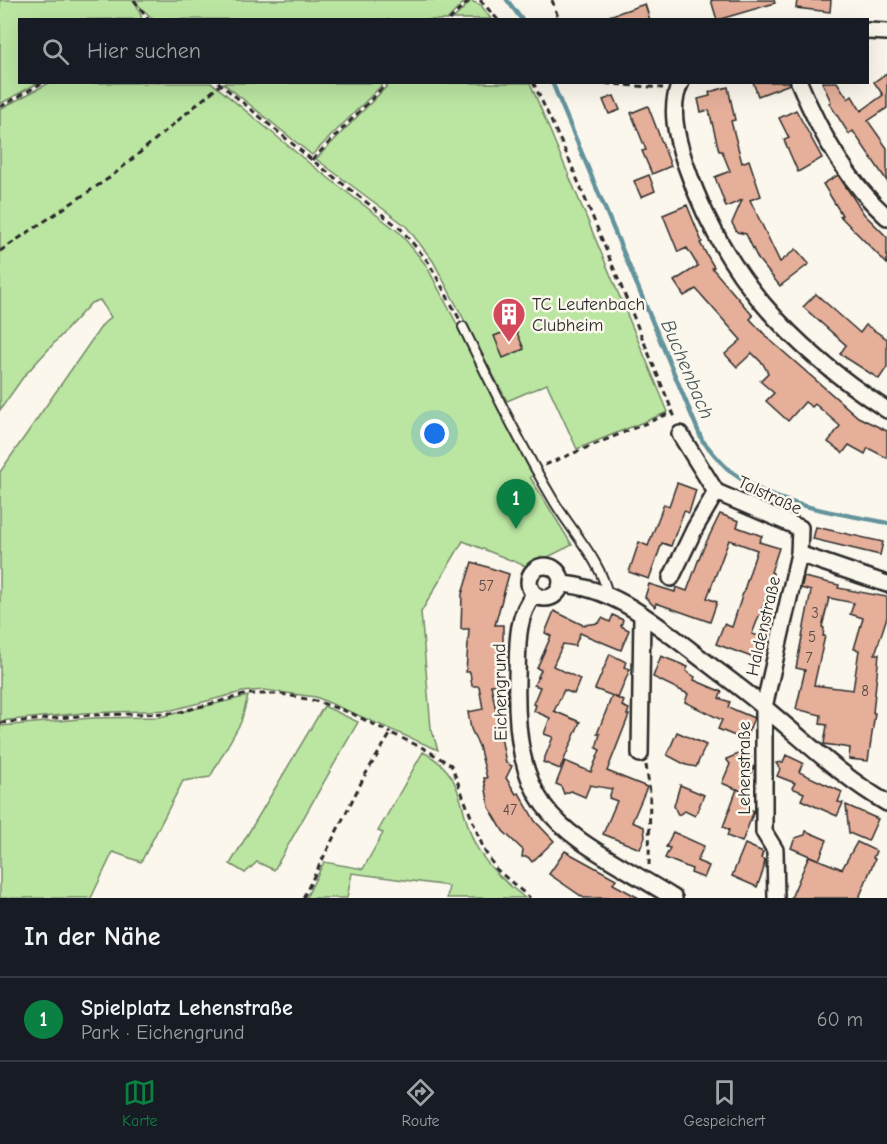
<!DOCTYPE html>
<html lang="de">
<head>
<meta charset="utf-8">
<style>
  body { margin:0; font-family:"Comic Neue",sans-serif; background:#20242c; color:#f1f3f6 }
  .you { position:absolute; left:435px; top:434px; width:21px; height:21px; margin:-15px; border:4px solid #fff; border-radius:50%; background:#1a73e8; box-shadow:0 0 0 9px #1a73e833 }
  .badge { display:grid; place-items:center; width:39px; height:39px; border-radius:50%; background:#0b8043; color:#fff; font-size:20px; font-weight:700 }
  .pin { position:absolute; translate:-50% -50px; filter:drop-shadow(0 2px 3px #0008) }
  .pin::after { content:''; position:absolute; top:32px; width:21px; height:18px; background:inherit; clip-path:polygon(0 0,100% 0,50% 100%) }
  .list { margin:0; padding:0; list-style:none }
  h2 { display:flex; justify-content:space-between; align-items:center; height:78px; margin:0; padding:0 24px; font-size:26px }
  h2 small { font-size:20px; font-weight:400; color:#9ea1a6 }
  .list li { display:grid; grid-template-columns:39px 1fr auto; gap:18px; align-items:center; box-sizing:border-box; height:84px; padding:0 24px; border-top:2px solid #363941 }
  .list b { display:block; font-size:22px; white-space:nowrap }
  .list p { margin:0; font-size:20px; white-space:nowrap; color:#9ea1a6 }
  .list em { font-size:20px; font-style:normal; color:#9ea1a6 }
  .icon { flex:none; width:33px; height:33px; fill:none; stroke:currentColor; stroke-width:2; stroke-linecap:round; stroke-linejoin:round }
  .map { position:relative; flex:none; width:887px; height:898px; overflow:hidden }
  .search { position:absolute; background:#171b24; box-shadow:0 6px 24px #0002; left:18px; right:18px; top:18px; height:66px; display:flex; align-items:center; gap:15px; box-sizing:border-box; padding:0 21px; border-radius:0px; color:#9ea1a6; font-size:22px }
  .sheet { height:162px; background:#171b24 }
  nav { display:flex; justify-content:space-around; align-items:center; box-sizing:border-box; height:84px; border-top:2px solid #363941; background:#171b24; font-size:16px; color:#9ea1a6 }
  nav a { display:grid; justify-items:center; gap:3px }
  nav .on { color:#0b8043 }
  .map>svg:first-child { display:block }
  .green { fill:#bbe6a2; stroke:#738866; stroke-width:1.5 }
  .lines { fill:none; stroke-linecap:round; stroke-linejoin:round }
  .stream { stroke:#64939c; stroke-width:4.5 }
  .building { fill:#e5af9a; stroke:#2b2b2b; stroke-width:1.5; fill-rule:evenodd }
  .lane-casing { stroke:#2b2b2b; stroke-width:12 }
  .street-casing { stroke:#2b2b2b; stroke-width:20 }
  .path { stroke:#2b2b2b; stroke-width:3; stroke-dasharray:6 4.5; stroke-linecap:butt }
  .lane { stroke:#fbf7ec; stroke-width:8 }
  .street { stroke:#fbf7ec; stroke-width:15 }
  .labels { text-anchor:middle; stroke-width:5; stroke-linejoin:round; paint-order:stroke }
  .number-label { font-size:15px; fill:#5a4c47 }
  .poi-label { font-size:18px; fill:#2b2b2b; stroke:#fbf7ec; text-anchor:start }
  .street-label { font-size:18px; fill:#2b2b2b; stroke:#fbf7ec }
  .water-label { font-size:20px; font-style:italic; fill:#43565a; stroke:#fbf7ec }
</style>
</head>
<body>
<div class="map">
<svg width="887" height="898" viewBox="0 0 887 898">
  <rect width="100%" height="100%" fill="#fbf7ec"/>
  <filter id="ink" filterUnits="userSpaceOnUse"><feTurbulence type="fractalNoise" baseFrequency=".0167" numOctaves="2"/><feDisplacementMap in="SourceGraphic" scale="12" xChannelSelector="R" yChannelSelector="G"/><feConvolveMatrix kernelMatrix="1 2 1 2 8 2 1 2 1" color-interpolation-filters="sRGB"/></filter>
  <g filter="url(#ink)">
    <g class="green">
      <polygon points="0,0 466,0 447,20 153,19 136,3 142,19 20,20 20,82 38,83 0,104"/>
      <polygon points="471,1 481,5 491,19 453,19"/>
      <polygon points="49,83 212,83 309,163 400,233 426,265 535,474 530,477 572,545 528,567 463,541 421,612 431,728 438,750 316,697 264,690 242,692 172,710 84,713 0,721 0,472 103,324 111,317 100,300 91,303 24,376 0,410 0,109"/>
      <polygon points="223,83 384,83 312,155"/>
      <polygon points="390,83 530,83 668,412 577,449 547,384 507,401 433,261 406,226 316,159"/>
      <polygon points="248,696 241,722 210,777 183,781 141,862 113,852 91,898 0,898 0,726 92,718 160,717"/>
      <polygon points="324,706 358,722 274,870 257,862 245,873 230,864"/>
      <path d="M423,752C466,774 457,806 475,844C487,867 505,882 525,898H447L449,886L352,873L347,898H306L324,862L363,869L383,833L378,831Z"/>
    </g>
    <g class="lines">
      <g class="stream">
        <polyline points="507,0 522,20"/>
        <path d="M552,82L702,440C710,449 718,460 727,468C771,507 832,511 887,523"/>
      </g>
    </g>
    <g class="building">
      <polygon points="711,0 774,0 775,3 717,20"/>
      <polygon points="797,0 831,0 830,12 796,8"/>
      <polygon points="645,4 650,20 606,20 606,17"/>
      <polygon points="887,73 887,108 868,121 887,148 887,181 853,131 849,134 829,103 831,102 822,82 837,82 848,99 852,96 861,111 883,95 874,82"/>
      <polygon points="753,82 789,82 790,84 758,96"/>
      <polygon points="728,87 735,120 731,121 742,163 749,160 761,196 750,200 780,262 796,249 809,264 780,286 758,259 746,234 737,232 732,223 742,200 726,207 715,177 730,171 722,151 719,151 709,110 701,112 698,99 710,96 709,92"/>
      <polygon points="614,96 620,110 609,114 603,100"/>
      <polygon points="648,106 671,166 652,174 642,151 646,150 631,113"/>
      <polygon points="796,110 822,158 798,172 784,140 789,138 779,118"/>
      <polygon points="649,175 655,191 641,197 634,181"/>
      <polygon points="838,175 864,214 887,237 887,264 840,216 842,215 823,184"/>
      <polygon points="687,205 702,242 700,243 714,267 712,268 753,316 750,319 770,340 858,417 887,431 887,458 868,448 865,454 849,445 843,453 828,442 840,426 815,404 812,407 805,402 788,421 766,401 774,393 760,381 768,373 763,364 752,353 737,367 725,354 741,340 696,289 684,296 674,281 698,266 687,248 678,252 663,215"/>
      <polygon points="816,294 860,333 866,325 887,339 887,367 879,379 840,354 846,345 803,307"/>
      <polygon points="515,328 524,349 503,358 494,336"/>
      <polygon points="677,483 696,490 689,513 684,511 671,546 662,543 649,579 629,572 639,542 648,546 664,504 669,506"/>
      <polygon points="720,514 739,521 737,527 762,536 759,542 779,548 771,572 773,573 768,593 752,634 765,638 757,659 716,644 724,624 732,627 757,550 729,540 707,598 717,602 710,622 656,603 655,607 645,597 649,584 675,592 676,587 687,591 701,553"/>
      <polygon points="816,527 883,542 880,555 813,539"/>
      <polygon points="472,562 509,574 495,625 503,625 503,649 498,649 497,685 491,685 506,763 512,766 506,778 516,794 519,793 535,821 554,841 532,862 528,857 522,857 523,850 503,831 489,807 484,778 487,778 479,746 471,729 468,712 483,709 479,686 472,686 470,672 466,672 469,629 461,629 462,594"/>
      <path d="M804,577L839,585L838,588L887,597V617L875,654H879L873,713H875L868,761L849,759L850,748L824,744L827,725L820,724L821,715L796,709L805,670L796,668L811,591L801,588ZM829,598L854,603L850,614L863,618L854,649L859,650L853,690L814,685L825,636H823L824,628L822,627Z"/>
      <polygon points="554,611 583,625 599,623 602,618 610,622 613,615 623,620 621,626 629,630 621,650 580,633 575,646 563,644 553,666 580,679 574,694 564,690 554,711 580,722 560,769 543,762 553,737 544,734 550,718 534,711 536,705 533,704 540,687 534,685 541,670 537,668 551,636 545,633"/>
      <polygon points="610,654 626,662 624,667 630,669 618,698 595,689"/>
      <polygon points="661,656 688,667 686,671 695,677 694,680 722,692 719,698 730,702 728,707 754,718 745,740 718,729 722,720 685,702 688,694 653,677"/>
      <polygon points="612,696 624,701 622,706 629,709 627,715 629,715 607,771 647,787 632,822 644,827 645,837 640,849 603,834 617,801 609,798 612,789 590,785 585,797 571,791 564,794 561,786 556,784 565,761 591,772 600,750 596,748 600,734 597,734"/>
      <polygon points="677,732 706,745 696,767 686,765 667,755"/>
      <polygon points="741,753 751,757 748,764 754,767 743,792 722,783 730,764 726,759"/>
      <polygon points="786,755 803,763 799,772 842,792 838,802 843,803 837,816 801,800 804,793 792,788 795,783 777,776 780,769 776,763 783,762"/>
      <polygon points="680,785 704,795 695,816 685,811 678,815 674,806"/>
      <polygon points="737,789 750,795 748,808 754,811 742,842 727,836 729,830 723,827"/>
      <polygon points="846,805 878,819 868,841 849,833"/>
      <polygon points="806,831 827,840 819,860 791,848 795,838 805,835"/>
      <polygon points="673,832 704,846 697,861 709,866 704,878 691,873 692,869 665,858 670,848 666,847"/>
      <polygon points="857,842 876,851 873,858 875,859 859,898 791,898 809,856 842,869"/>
      <polygon points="745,844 763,852 761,858 765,860 763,871 757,887 732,876"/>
      <polygon points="565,851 616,879 613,884 639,898 584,898 549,874"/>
    </g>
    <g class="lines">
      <defs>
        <path id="lane" d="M463,327C492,386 521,446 555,503C573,533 601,561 608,595"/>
        <g id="street">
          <polyline points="868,31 887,32"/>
          <path d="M681,82C668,106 677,139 685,163C723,275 789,346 887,410"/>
          <path d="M799,82C819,131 848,182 887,217"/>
          <polyline points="680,434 716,492 800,528 799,554 887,584"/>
          <circle cx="545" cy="582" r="16"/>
          <polyline points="671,578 695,528 716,492"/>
          <path d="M561,584C611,587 651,620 689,649C714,669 741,687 765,708C805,741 842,777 887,803"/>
          <path d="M534,595C515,617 518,650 517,678C513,823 566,831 674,898"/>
          <polyline points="640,754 642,615"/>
          <polyline points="776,898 775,850 764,832 764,707 799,554"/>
        </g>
      </defs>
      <use href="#lane" class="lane-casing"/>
      <use href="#street" class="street-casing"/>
      <g class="path">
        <polyline points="134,0 149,20"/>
        <polyline points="480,0 498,20"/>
        <polyline points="552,0 559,20"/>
        <polyline points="449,20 470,0"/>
        <polyline points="218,82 312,160 401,229 429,263 460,320"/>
        <polyline points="533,82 568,157 676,420"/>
        <polyline points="585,82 663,88"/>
        <polyline points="0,107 44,82"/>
        <polyline points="312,160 388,82"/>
        <polyline points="0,251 112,176 220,85"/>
        <polyline points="545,465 673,412"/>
        <polyline points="0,723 91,715 176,713 247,694 282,694 316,701 351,713 391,733"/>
        <polyline points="646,765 650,792 649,865"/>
        <polyline points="303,898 365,775 391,733 425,749 451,765 484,850 496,869 530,898"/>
      </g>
      <use href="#lane" class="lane"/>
      <use href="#street" class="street"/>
    </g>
  </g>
  <defs>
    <symbol id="building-pin" viewBox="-11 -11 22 30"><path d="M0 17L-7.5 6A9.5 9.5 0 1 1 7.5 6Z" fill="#d1495b" stroke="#fbf7ec"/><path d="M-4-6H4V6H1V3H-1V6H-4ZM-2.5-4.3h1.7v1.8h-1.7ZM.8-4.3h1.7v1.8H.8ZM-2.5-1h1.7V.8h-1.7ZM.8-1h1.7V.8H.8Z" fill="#fff"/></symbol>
  </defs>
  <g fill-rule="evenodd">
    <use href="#building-pin" x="490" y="295" width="38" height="52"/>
  </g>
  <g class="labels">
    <g class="number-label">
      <text x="486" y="591">57</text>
      <text x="815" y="618">3</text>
      <text x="812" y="642">5</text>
      <text x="809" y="663">7</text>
      <text x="865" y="696">8</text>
      <text x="510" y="815">47</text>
    </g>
    <g class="poi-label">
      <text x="532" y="310">TC Leutenbach<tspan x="532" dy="21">Clubheim</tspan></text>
    </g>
    <g class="street-label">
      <text transform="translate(770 495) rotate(25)" y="6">Talstraße</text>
      <text transform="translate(763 626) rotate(-77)" y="6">Haldenstraße</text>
      <text transform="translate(500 692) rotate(-91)" y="6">Eichengrund</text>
      <text transform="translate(744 768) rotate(-90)" y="6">Lehenstraße</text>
    </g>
    <g class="water-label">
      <text transform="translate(688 369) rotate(67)" y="7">Buchenbach</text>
    </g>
  </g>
</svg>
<div class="you"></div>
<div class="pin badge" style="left:516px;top:529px">1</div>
<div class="search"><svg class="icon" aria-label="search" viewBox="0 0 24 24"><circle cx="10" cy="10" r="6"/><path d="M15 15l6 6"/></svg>Hier suchen</div>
</div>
<section class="sheet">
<h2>In der Nähe<small></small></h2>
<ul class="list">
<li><span class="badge">1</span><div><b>Spielplatz Lehenstraße</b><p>Park · Eichengrund</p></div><em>60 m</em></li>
</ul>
</section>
<nav>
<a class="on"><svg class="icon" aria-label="map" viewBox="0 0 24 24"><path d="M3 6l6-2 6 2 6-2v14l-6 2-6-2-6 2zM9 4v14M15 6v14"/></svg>Karte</a>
<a><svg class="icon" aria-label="directions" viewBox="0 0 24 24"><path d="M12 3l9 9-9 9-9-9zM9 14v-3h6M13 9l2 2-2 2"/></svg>Route</a>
<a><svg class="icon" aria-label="saved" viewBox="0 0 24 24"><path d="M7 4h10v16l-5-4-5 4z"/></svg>Gespeichert</a>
</nav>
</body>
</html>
